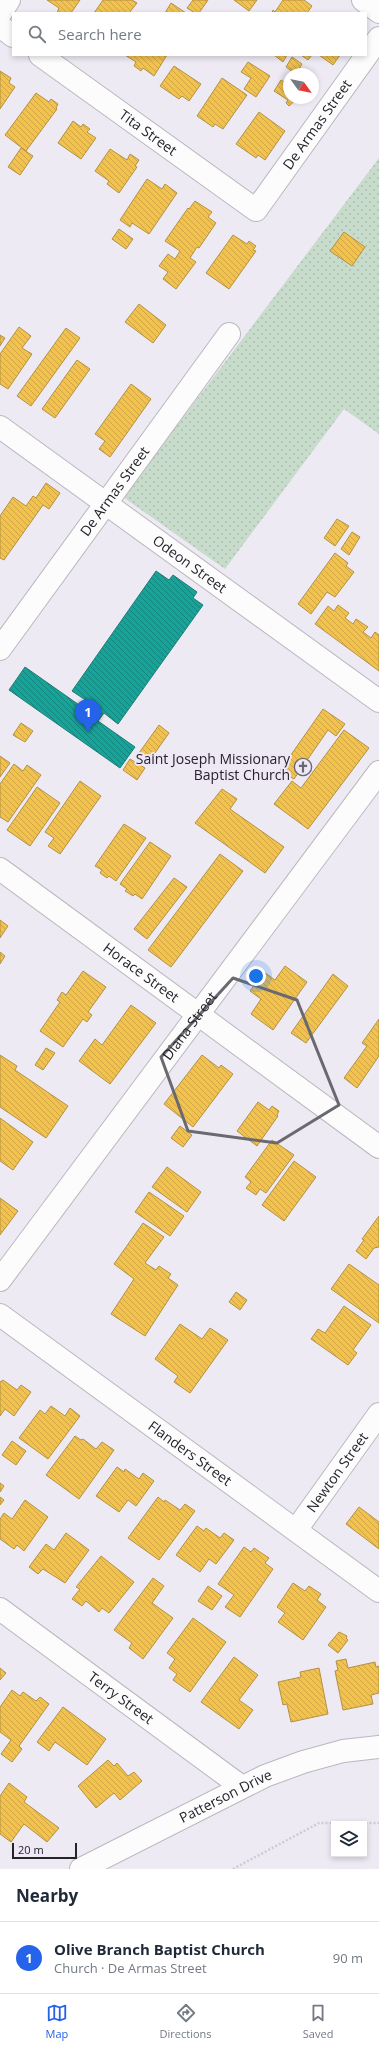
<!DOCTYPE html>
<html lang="en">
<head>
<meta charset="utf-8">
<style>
  body { margin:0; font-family:"Open Sans",sans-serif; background:#f6f6f7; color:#1f2937 }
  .controls { position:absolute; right:12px; bottom:12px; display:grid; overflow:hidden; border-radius:0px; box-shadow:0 2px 6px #0003 }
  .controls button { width:36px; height:36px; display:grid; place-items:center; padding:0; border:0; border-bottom:1px solid #e0e1e3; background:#fff; color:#1f2937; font:20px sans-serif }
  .compass { position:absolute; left:283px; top:68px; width:36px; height:36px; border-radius:50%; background:#fff; box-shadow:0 2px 6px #0003; rotate:123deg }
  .scale { position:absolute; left:12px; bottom:10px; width:65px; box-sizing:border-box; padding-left:4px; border:2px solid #252329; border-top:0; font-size:11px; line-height:14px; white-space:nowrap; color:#252329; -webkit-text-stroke:3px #ede7f7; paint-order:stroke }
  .you { position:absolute; left:256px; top:976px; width:14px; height:14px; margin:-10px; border:3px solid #fff; border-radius:50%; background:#1a73e8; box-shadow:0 0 0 6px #1a73e833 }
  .badge { display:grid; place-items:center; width:26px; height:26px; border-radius:50%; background:#2563eb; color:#fff; font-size:13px; font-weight:700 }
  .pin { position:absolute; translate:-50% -33px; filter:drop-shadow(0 1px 2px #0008) }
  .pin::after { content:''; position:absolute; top:21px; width:14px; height:12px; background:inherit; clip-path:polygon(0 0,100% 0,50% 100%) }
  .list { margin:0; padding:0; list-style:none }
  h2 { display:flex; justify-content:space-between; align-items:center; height:52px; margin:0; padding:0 16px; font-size:17px }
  h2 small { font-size:13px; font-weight:400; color:#747a83 }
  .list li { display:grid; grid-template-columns:26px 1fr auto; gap:12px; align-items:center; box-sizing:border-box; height:72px; padding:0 16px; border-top:1px solid #e0e1e3 }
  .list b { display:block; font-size:15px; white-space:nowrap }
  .list p { margin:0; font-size:13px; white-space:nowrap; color:#747a83 }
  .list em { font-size:13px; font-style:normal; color:#747a83 }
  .icon { flex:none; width:22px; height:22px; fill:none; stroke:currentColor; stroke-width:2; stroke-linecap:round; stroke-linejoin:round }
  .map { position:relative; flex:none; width:379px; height:1869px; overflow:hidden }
  .search { position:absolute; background:#fff; box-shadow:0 2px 6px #0003; left:12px; right:12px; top:12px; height:44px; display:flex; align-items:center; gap:10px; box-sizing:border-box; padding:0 14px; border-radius:0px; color:#747a83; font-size:15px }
  .sheet { height:124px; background:#fff }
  nav { display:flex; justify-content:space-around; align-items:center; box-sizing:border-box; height:56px; border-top:1px solid #e0e1e3; background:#fff; font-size:11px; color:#747a83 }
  nav a { display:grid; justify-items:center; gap:2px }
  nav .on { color:#2563eb }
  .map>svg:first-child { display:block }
  .park { fill:url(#park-dots) }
  .homes { fill:url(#homes-back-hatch); stroke:#b49243 }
  .public { fill:url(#public-back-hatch); stroke:#1b7d77 }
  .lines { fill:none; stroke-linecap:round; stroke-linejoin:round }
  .minor-casing { stroke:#bab7be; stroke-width:24 }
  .path { stroke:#cdcccf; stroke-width:2.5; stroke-dasharray:2 2; stroke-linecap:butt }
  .minor { stroke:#fcfcfd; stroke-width:22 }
  .marked { fill:none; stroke:#6b6970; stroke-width:3; stroke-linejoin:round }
  .labels { text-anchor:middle; stroke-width:4; stroke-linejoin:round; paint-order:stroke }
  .street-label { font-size:14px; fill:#252329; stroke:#ede7f7 }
  .poi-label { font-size:14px; fill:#252329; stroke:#ede7f7; text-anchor:end }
</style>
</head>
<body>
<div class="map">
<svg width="379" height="1869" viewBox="0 0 379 1869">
  <defs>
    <pattern id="park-dots" width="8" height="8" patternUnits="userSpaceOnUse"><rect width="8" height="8" fill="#c8dccb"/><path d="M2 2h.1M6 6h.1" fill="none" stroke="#acbcae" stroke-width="1.8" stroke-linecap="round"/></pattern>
    <pattern id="homes-back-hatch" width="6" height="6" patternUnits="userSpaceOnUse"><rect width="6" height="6" fill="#f2c14e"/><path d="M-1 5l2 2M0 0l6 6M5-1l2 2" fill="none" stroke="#cfa644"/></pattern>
    <pattern id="public-back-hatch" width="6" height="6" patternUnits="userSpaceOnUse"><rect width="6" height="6" fill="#17a398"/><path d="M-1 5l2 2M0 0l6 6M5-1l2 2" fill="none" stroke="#15847c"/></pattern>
  </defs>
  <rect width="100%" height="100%" fill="#eeeaf4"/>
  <polygon class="park" points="379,158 379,434 344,409 225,569 123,497"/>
  <g class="homes">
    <polygon points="47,0 80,0 71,13 57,13 59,8"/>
    <polygon points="103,0 132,0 137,3 129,13 94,13"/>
    <polygon points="193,0 208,0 199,13 195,13 187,8"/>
    <polygon points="234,0 257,0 249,11"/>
    <polygon points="283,0 304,0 312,6 307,13 272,13 273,10 275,12"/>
    <polygon points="171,3 186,13 165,13"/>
    <polygon points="125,55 167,55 154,76 143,68 141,71 134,66 136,62"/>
    <polygon points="274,55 287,55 283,62"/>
    <polygon points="301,55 312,55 308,60"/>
    <polygon points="319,55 340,55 333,65"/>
    <polygon points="292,57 302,64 296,74 286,67"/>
    <polygon points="248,62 270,76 256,97 244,89 251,78 241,72"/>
    <polygon points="174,66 201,84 189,101 182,96 179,99 160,86"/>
    <polygon points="0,71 11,78 9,83 15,87 0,109"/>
    <polygon points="222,78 247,95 223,129 215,124 213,127 197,116"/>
    <polygon points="281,80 289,85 289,98 298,98 289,106 286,103 288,100 274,91"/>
    <polygon points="36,93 49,102 51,99 58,104 56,108 57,109 26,151 5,135"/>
    <polygon points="259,112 285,131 265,160 258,155 256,158 236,144"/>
    <polygon points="73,121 81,127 83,124 90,129 87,132 96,138 81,159 58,143"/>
    <polygon points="21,148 33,156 20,175 8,167"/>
    <polygon points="110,149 127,160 130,154 139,160 135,166 137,167 119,193 107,184 109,181 95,171"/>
    <polygon points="147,179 162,189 165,184 177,193 149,234 132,223 130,227 120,220"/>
    <polygon points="195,201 212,212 208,217 216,223 199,248 197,247 190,258 196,262 176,289 163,279 168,272 159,266 168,254 175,259 180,251 165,241 188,208 189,209"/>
    <polygon points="119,229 133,239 126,249 112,239"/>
    <polygon points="344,232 365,247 352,266 330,251"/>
    <polygon points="233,235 247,244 249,241 256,246 253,250 256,251 229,289 206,273"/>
    <polygon points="139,304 166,325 153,343 125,322"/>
    <polygon points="19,327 31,336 22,348 32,354 8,389 0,384 0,354"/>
    <polygon points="66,328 80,338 31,406 17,396"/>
    <polygon points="0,335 5,338 0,346"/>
    <polygon points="77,360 90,369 55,418 42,409"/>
    <polygon points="131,384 151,399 110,457 99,449 105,441 95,434"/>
    <polygon points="46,483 60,493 49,509 43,505 4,560 0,558 0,516 13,497 26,506 33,496 36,498"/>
    <polygon points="337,519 349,526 335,546 324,538"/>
    <polygon points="352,532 360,537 349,555 341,549"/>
    <polygon points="335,553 348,563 346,566 354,572 335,597 327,592 311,614 298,604"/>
    <polygon points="338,605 349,613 345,618 353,624 356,619 368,627 363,632 371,638 375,632 379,635 379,671 315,624 328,606 334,611"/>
    <polygon points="323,709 345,724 336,736 328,730 294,779 287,775 286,777 279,772"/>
    <polygon points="21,723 33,731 25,742 13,735"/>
    <polygon points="159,725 169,733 150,760 139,753"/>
    <polygon points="344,730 369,748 308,829 274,804 292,781 301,788"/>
    <polygon points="0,756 10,763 0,777"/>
    <polygon points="130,759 145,768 137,780 123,770"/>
    <polygon points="14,764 23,771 27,765 41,775 8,822 0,817 0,784"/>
    <polygon points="80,781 101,796 60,854 48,846 54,838 45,832"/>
    <polygon points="37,787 60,803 30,846 7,830"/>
    <polygon points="222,789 237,799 230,809 284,847 265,873 195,823"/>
    <polygon points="124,824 146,838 116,881 109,876 107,878 100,873 102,870 95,866"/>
    <polygon points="150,842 171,856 142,899 135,894 133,896 125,891 127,889 120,884"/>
    <polygon points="220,854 243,871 171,967 148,950"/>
    <polygon points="174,878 187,887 147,939 134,929"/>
    <polygon points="0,920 8,926 0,938"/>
    <polygon points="0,952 5,956 0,964"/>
    <polygon points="285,966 307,982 273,1030 251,1014 261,999 250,991 264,972 275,980"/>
    <polygon points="83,971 106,987 88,1012 92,1015 87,1022 83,1019 63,1047 40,1031 60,1002 57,1000 62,992 66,995"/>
    <polygon points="333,974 348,986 306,1043 291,1033"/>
    <polygon points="131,1005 156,1023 110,1084 79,1061 95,1039 102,1045"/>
    <polygon points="379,1019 379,1056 357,1088 344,1078 367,1046 362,1043"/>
    <polygon points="46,1048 55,1053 43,1070 35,1065"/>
    <polygon points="0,1055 17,1066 15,1070 68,1106 46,1138 0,1107"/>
    <polygon points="202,1055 219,1068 221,1065 233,1074 193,1127 164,1104"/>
    <polygon points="258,1102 269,1110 272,1106 279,1111 277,1115 278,1116 257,1146 237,1131"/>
    <polygon points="0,1118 33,1142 13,1170 0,1161"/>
    <polygon points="180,1126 192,1135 183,1147 171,1138"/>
    <polygon points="272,1140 294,1155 266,1193 260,1189 256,1195 246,1188 251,1182 245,1177"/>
    <polygon points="294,1161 316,1177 284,1221 262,1205"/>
    <polygon points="167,1167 201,1192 187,1212 152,1187"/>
    <polygon points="149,1192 184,1216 170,1236 135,1212"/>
    <polygon points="0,1198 18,1211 0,1235"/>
    <polygon points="379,1216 379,1247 374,1248 366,1259 356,1251 364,1240 362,1239"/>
    <polygon points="143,1223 164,1237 145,1263 156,1270 159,1266 171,1274 168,1278 178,1285 145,1336 111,1314 134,1279 114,1264"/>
    <polygon points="349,1264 379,1285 379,1323 331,1289"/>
    <polygon points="236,1292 247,1300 240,1310 229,1302"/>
    <polygon points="344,1306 371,1325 353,1350 357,1353 348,1365 311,1339 318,1329 325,1333"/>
    <polygon points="180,1324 202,1339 210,1328 228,1340 190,1393 174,1382 178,1376 155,1359"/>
    <polygon points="3,1380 17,1390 21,1385 31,1392 14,1416 5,1409 0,1416 0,1382"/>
    <polygon points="51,1406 65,1416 70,1408 80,1416 48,1459 19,1438 40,1410 45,1414"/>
    <polygon points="75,1436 81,1440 83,1439 96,1449 102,1442 114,1450 79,1499 46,1475"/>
    <polygon points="12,1441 26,1451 16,1465 2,1455"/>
    <polygon points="117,1467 124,1472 125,1469 139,1479 143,1473 154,1481 136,1506 128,1500 119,1512 96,1496"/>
    <polygon points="0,1483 4,1486 0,1492"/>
    <polygon points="0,1497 4,1500 0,1505"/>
    <polygon points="158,1497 164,1502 165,1500 180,1510 185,1504 195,1511 159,1560 128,1538"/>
    <polygon points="25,1500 48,1517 24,1551 17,1545 14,1549 0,1539 0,1519 4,1513 12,1519"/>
    <polygon points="359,1507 379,1522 379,1549 346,1524"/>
    <polygon points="197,1526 204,1531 206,1528 220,1538 224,1533 234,1540 216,1564 209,1559 200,1572 176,1555"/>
    <polygon points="66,1533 89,1550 65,1583 43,1569 38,1574 29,1567 46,1544 54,1550"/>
    <polygon points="244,1547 251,1552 254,1548 269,1558 265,1563 273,1569 240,1617 225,1607 234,1595 218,1584"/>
    <polygon points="101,1556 134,1582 109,1613 102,1608 99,1612 86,1601 82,1606 72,1599 80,1589 76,1587"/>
    <polygon points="153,1578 164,1586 152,1603 173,1618 143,1659 129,1648 132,1643 114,1630"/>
    <polygon points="293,1583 305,1591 309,1586 321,1594 317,1600 326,1607 303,1640 278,1622 285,1613 277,1607"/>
    <polygon points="208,1586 222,1596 212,1610 198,1601"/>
    <polygon points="193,1618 226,1642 190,1692 173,1680 177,1674 169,1668 175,1659 167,1653"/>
    <polygon points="339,1632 347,1636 346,1638 348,1640 338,1653 328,1645"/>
    <polygon points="234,1657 258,1675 239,1700 253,1710 239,1729 201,1702"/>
    <polygon points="346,1659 348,1668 375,1662 376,1667 379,1666 379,1693 371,1695 373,1704 343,1710 335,1671 338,1670 336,1661"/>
    <polygon points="0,1668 6,1673 0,1680"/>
    <polygon points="319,1668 328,1714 291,1722 287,1704 283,1705 278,1682 301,1677 300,1672"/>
    <polygon points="12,1690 20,1696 23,1692 36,1701 40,1697 49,1704 19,1746 22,1749 12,1762 1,1754 11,1740 0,1732 0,1707"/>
    <polygon points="63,1707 106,1739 87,1765 55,1742 49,1751 37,1742"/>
    <polygon points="108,1760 114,1766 117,1763 128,1776 134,1772 142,1781 120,1800 114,1793 96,1808 78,1786"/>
    <polygon points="9,1783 27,1797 24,1802 59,1828 47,1842 24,1824 11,1842 0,1834 0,1796"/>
  </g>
  <polygon class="public" points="156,571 169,580 173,575 197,592 193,598 203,605 118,724 104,713 98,721 135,747 120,768 9,690 25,667 82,707 87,701 72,691"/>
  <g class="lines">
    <defs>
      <g id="minor">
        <polyline points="363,0 379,12"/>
        <polyline points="0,14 9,0"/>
        <polyline points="0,26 13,36"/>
        <path id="s1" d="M40,55L256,210L379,38"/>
        <path id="s2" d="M0,427L379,701"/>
        <path id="s3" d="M0,649L229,334"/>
        <path id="s4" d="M0,869L379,1147"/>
        <path id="s5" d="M0,1280L379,772"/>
        <path id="s6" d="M0,1315L379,1591"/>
        <path id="s7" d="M296,1530L379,1414"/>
        <path id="s8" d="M0,1609L242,1787"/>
        <path id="s9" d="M81,1869L265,1776L303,1762L343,1751L379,1747"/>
      </g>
    </defs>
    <use href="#minor" class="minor-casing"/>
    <polyline class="path" points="233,1869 319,1823 379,1823"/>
    <use href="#minor" class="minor"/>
  </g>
  <path class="marked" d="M233,978L297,1000L339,1105L277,1143L188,1131L161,1057Z"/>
  <defs>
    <symbol id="church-ring" viewBox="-11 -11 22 22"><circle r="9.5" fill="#ede7f7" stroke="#6b6970" stroke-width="1.5"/><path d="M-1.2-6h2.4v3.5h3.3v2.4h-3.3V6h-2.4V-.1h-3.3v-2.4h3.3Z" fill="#6b6970"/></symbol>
  </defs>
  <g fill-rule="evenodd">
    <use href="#church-ring" x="293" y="757" width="20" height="20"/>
  </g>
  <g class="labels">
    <g class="street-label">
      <text dy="5" stroke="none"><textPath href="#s1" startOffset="371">De Armas Street</textPath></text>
      <text dy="5" stroke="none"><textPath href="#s1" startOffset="133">Tita Street</textPath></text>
      <text dy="5" stroke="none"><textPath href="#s3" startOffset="195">De Armas Street</textPath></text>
      <text dy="5" stroke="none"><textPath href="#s2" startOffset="234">Odeon Street</textPath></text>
      <text dy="5" stroke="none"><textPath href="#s4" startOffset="175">Horace Street</textPath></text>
      <text dy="5" stroke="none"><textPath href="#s5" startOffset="317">Diana Street</textPath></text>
      <text dy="5" stroke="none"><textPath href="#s6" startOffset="235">Flanders Street</textPath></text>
      <text dy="5" stroke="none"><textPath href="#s7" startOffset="71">Newton Street</textPath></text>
      <text dy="5" stroke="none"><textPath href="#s8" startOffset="150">Terry Street</textPath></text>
      <text dy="5" stroke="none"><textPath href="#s9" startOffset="162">Patterson Drive</textPath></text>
    </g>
    <g class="poi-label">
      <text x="290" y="764">Saint Joseph Missionary<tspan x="290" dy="16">Baptist Church</tspan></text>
    </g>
  </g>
</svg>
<div class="controls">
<button><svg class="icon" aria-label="layers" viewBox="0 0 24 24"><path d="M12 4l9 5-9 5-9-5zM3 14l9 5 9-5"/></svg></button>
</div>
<svg class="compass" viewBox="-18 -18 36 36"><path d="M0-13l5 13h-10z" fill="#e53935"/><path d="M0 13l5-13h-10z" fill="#747a83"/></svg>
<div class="scale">20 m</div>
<div class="you"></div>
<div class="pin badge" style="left:88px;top:732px">1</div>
<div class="search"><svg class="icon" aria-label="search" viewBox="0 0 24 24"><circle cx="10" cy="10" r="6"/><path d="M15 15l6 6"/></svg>Search here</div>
</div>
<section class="sheet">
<h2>Nearby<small></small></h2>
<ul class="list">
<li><span class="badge">1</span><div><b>Olive Branch Baptist Church</b><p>Church · De Armas Street</p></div><em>90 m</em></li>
</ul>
</section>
<nav>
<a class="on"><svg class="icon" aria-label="map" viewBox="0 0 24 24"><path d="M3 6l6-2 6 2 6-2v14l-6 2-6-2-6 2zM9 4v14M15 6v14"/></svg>Map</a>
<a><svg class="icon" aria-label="directions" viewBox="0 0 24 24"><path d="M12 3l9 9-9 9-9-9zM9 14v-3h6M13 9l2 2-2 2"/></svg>Directions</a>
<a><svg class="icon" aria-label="saved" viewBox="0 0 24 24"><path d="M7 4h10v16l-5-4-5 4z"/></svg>Saved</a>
</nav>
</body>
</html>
